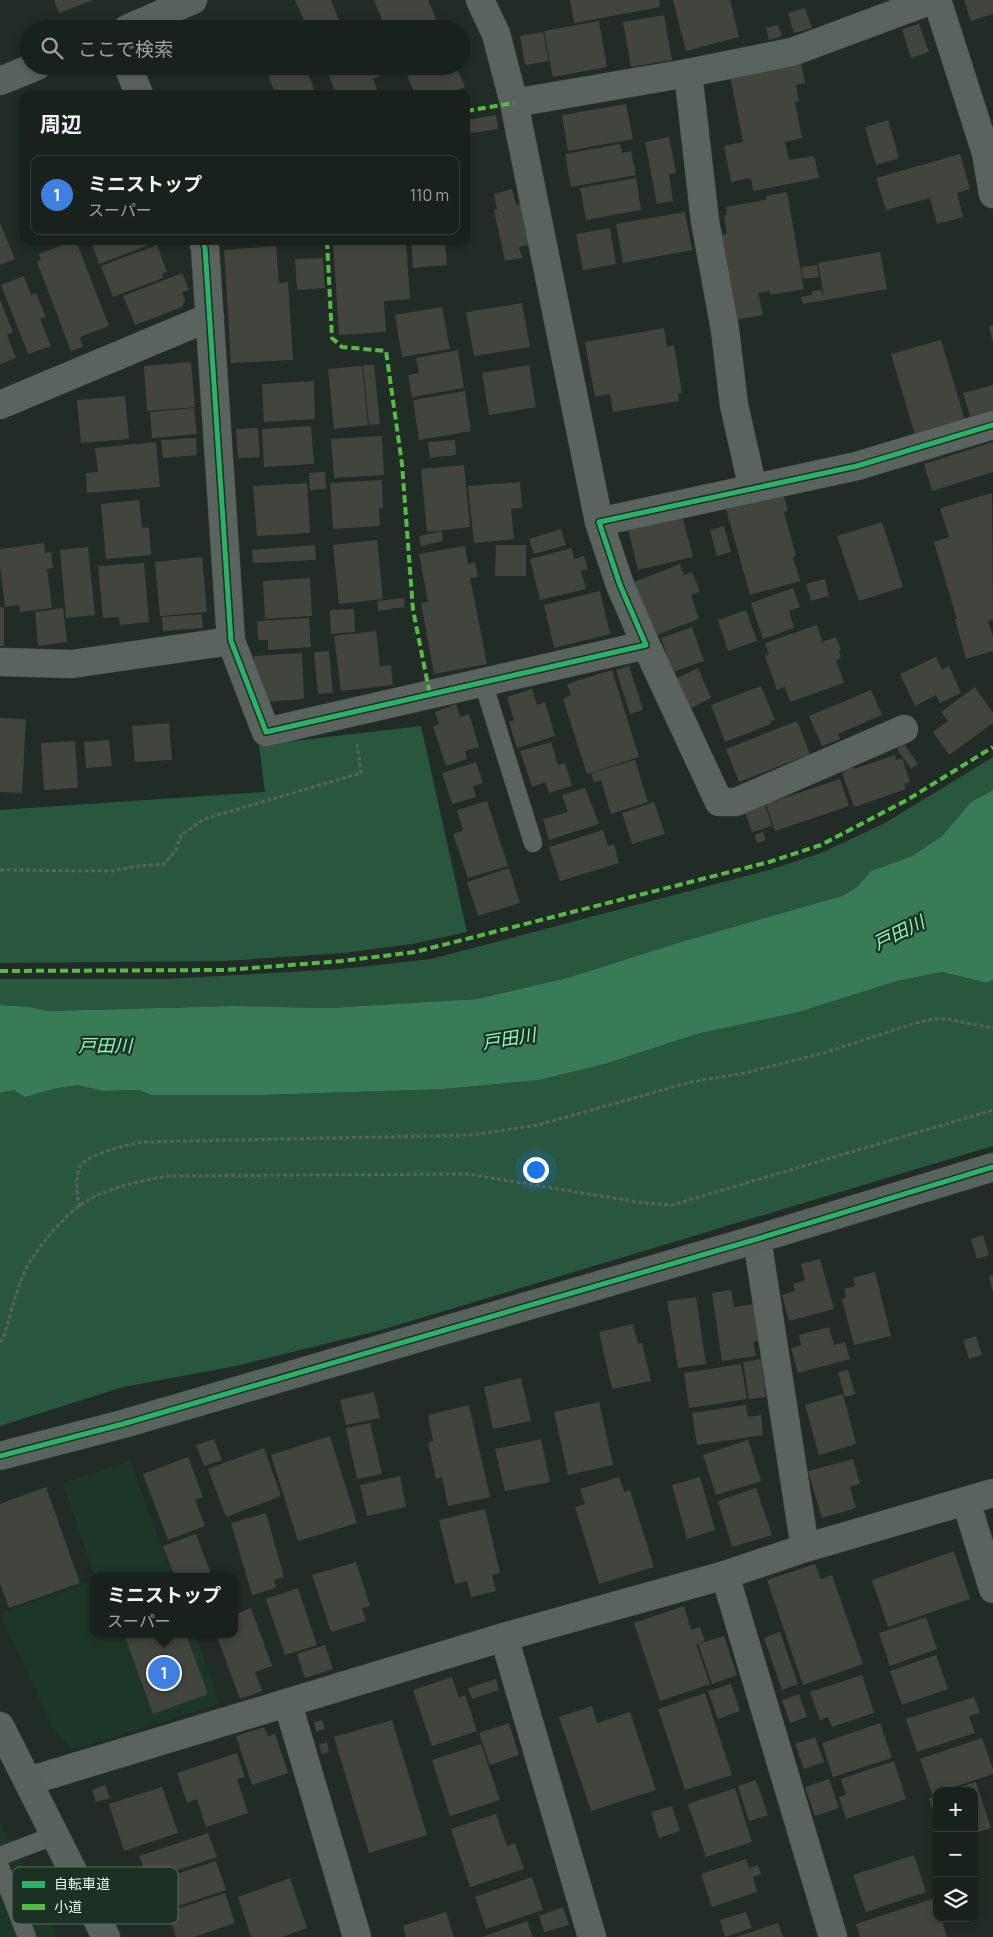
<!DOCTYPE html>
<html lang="ja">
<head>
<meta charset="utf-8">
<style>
  body { margin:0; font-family:Manrope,"Noto Sans JP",sans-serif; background:#212925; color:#f1f3f6 }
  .controls { position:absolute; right:15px; bottom:15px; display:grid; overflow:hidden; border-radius:10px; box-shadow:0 2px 8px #0003 }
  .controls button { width:45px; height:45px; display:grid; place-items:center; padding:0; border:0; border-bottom:1px solid #363e3b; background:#18211c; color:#f1f3f6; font:25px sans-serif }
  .you { position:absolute; left:535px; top:1169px; width:18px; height:18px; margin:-12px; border:4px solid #fff; border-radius:50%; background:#1a73e8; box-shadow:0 0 0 8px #1a73e833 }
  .badge { display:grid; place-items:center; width:32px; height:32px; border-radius:50%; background:#a3b1a8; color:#fff; font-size:16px; font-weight:700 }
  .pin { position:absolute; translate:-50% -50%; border:2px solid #fff; box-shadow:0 1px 5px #0006 }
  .popup { position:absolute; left:90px; top:1573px; width:148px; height:65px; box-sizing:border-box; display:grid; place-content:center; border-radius:10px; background:#18211c; filter:drop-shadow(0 1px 4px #0005); font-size:16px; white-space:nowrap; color:#9fa3a3 }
  .popup b { font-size:19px; color:#f1f3f6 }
  .popup::after { content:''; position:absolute; left:50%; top:100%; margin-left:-10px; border:10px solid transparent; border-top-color:#18211c }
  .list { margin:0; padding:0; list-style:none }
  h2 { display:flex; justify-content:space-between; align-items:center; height:65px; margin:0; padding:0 20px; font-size:21px }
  h2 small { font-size:16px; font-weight:400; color:#9fa3a3 }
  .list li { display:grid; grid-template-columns:32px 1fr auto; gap:15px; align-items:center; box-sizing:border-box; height:80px; margin:0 10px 10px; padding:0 10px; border:1px solid #363e3b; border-radius:10px }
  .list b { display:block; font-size:19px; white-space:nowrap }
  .list p { margin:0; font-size:16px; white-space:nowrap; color:#9fa3a3 }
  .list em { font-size:16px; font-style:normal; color:#9fa3a3 }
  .icon { flex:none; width:28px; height:28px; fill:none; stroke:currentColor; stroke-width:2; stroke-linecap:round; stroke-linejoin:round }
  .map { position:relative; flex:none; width:993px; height:1937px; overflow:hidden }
  .search { position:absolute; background:#18211c; box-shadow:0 2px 8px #0003; left:20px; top:20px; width:450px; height:55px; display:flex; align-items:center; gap:12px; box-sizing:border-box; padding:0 18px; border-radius:28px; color:#9fa3a3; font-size:19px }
  .panel { position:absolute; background:#18211c; box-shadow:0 2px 8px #0003; left:20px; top:90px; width:450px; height:155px; border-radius:10px }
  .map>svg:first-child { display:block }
  .built { fill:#1c3728 }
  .green { fill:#28573e }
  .water { fill:#387b57 }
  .building { fill:#42443e }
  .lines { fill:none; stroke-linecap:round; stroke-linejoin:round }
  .lane-casing { stroke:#3f4a43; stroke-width:19 }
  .street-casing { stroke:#3f4a43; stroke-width:29 }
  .secondary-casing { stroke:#3f4a43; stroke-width:29 }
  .path { stroke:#58625c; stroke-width:3; stroke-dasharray:4 2.5; stroke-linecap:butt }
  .lane { stroke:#5b635e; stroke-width:18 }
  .street { stroke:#5b635e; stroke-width:28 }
  .secondary { stroke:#57635c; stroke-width:28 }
  .quiet { stroke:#58b947; stroke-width:4; stroke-dasharray:8 4; stroke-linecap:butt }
  .cycleway-casing { stroke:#1b3124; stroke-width:8 }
  .cycleway { stroke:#2db169; stroke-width:5 }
  .labels { text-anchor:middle; stroke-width:4.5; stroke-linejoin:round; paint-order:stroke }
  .water-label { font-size:18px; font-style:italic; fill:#94fac0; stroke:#1b3124 }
  .key { fill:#1b3124; stroke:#596d61; stroke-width:1 }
  .key-label { font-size:14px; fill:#eaf8ef }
</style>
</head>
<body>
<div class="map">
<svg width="993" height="1937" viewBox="0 0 993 1937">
  <rect width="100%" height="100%" fill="#202c25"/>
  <g class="built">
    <polygon points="130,1461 173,1577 95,1577 63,1483"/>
    <polygon points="94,1580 94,1634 195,1634 220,1704 73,1750 55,1732 0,1614"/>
    <polygon points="0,1821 58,1937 0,1937"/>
  </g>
  <g class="green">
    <polygon points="421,726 467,932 412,944 344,953 226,961 0,963 0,810 265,792 259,745"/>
    <polygon points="993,757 993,790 971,802 942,836 912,856 871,871 857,887 842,896 684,941 567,978 477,999 329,1008 232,1006 49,1011 29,1007 0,1005 0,979 166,979 342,969 431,959 769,870 821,853 885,823"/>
    <polygon points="942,972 987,983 993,980 993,1146 381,1330 236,1366 123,1387 0,1426 0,1093 14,1090 53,1089 77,1085 103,1091 139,1090 151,1095 262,1095 445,1089 539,1080 605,1064 697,1034 799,1012 897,981"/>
  </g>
  <polygon class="water" points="993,790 993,980 987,983 942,972 897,981 799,1012 697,1034 605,1064 539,1080 445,1089 262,1095 151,1095 139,1090 103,1091 77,1085 53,1089 25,1097 14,1090 0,1093 0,1005 29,1007 49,1011 232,1006 329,1008 477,999 567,978 684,941 842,896 857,887 871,871 912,856 942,836 971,802"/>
  <g class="building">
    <polygon points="54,0 93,0 59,13"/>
    <polygon points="295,0 331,0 339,20 319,29 308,29"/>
    <polygon points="374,0 428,0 437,21 419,29 386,29"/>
    <polygon points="570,0 659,0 660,7 574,23"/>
    <polygon points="673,0 730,0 739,37 686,51"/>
    <polygon points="964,0 993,0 993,14 971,21"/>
    <polygon points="805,8 812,28 794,33 788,13"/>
    <polygon points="664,15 672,60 631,67 623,22"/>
    <polygon points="599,21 607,67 553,77 544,31"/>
    <polygon points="919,24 929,52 911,58 902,29"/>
    <polygon points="778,25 782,36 769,40 766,28"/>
    <polygon points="543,32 549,61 525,65 520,36"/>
    <polygon points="800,57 805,83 796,85 799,101 795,102 802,138 785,142 789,160 814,156 819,178 753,191 751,178 731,182 724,146 743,142 729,71"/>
    <polygon points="265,66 305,66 316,94 275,94"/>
    <polygon points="325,66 385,66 387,73 373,79 379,94 336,94"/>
    <polygon points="403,66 456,66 465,87 448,94 415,94"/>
    <polygon points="626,104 633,139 568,151 562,115"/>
    <polygon points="496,115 498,129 466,134 466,120"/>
    <polygon points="888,120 899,158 876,165 865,127"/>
    <polygon points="669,137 676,173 669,174 673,201 657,204 645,142"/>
    <polygon points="620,144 622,153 631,151 636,175 571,187 565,154"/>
    <polygon points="960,154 970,189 957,193 963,217 937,224 930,198 886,210 876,178"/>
    <polygon points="636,178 641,210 586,220 580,188"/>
    <polygon points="512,189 516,205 520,204 529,245 519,247 522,258 505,261 494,210 497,209 494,194"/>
    <polygon points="787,192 804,289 770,295 770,291 758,293 763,315 729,321 720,235 727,234 724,215 727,215 726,207 766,200 766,196"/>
    <polygon points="685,212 692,250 623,263 616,224"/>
    <polygon points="0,223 15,259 0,265"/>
    <polygon points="610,228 616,264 583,270 576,234"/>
    <polygon points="73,241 76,241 109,326 80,337 83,347 71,351 37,262 41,260 39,254"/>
    <polygon points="91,241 147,241 149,245 99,264"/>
    <polygon points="333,241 406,241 410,299 384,301 386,332 339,335"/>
    <polygon points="411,241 445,241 447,265 413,268"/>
    <polygon points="157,245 167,272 162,274 163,278 113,297 101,266"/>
    <polygon points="276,246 279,283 288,282 293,360 231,363 224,250"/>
    <polygon points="880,252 887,289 803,304 801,297 812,295 812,291 821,290 824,297 818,263"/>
    <polygon points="323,258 325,288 297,290 295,259"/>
    <polygon points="817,265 819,277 803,279 801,267"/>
    <polygon points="182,273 189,290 182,292 185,300 182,307 135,325 123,296"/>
    <polygon points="24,276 31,295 36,293 46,317 40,319 51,346 28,354 1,285"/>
    <polygon points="0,300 13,332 7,335 16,358 0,364"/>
    <polygon points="522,303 530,347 474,356 466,312"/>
    <polygon points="442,307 450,349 402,357 395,315"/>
    <polygon points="993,325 993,340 992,340 989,327"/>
    <polygon points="664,328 667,347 674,345 682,393 678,394 679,401 613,412 610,394 595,397 585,342"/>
    <polygon points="941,340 967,427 917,442 891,354"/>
    <polygon points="458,350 464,388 412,397 408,375 419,373 416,358"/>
    <polygon points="191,362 195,407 147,411 144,366"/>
    <polygon points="363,365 374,365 380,424 369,425"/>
    <polygon points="529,365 536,407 489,415 482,373"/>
    <polygon points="362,366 368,425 334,429 328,369"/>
    <polygon points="314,381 315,419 264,422 262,384"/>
    <polygon points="993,385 993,420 973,426 963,393"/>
    <polygon points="465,391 471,431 419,440 413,400"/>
    <polygon points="125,396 129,439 81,443 77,400"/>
    <polygon points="194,408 197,434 152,438 150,412"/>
    <polygon points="311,426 314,464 264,467 262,429"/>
    <polygon points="258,428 260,457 238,458 236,429"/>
    <polygon points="382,436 384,475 334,478 331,439"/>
    <polygon points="196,438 197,455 163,458 161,440"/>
    <polygon points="455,440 456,455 430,458 428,442"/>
    <polygon points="156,442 160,487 87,493 86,473 98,472 95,448"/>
    <polygon points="993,442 993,472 932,491 924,464"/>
    <polygon points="464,465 470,527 427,532 421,469"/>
    <polygon points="325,472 326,489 310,490 309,473"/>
    <polygon points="382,480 383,508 379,508 380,526 333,529 330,483"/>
    <polygon points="520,482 522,508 511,509 514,539 474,543 468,486"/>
    <polygon points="307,483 310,533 257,536 253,486"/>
    <polygon points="783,493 788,511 784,512 796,556 793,557 800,581 750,595 726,509"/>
    <polygon points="992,493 993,619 988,621 993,636 993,651 966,659 955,619 957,619 934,542 949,537 940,508"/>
    <polygon points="139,500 142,528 149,527 151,555 106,559 101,504"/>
    <polygon points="682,515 693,557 638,570 628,529"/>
    <polygon points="882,522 903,587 859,601 837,536"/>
    <polygon points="724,526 731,552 717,556 710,530"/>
    <polygon points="561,529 566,545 534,554 529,539"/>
    <polygon points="442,531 443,541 421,546 419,536"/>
    <polygon points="377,540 383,599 339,604 333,545"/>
    <polygon points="44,543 45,553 51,552 53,568 47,569 52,608 20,612 19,605 5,607 0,566 0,549"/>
    <polygon points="315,545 316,560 253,563 252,550"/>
    <polygon points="496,545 526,545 526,576 495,576"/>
    <polygon points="465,546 468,564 475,562 478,577 470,578 487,664 434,674 421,603 428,602 419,554"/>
    <polygon points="88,547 95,615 66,618 60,550"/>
    <polygon points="572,548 574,559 584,556 588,569 581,571 586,589 540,600 530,559"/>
    <polygon points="202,557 207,612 160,616 155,562"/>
    <polygon points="144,563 149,622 120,625 119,617 103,618 98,566"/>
    <polygon points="680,564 684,575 692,572 700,592 691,595 699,619 654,636 634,582"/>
    <polygon points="310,578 312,616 265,619 263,581"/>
    <polygon points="825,579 829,596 811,601 806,584"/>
    <polygon points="793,588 800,607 789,611 794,628 763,639 751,603"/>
    <polygon points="600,591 610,634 554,648 544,605"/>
    <polygon points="404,598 405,607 378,611 377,601"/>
    <rect x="0" y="607" width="4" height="39"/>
    <polygon points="63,608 67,642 38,646 35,612"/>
    <polygon points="354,609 355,632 331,634 330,610"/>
    <polygon points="746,610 757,641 728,651 718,620"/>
    <polygon points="202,614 203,628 163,631 162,617"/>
    <polygon points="309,618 311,647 268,650 268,640 258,640 257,621"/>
    <polygon points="817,625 822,642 836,637 841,650 839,651 841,658 836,660 844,683 790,702 785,687 777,690 765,656 769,654 765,643"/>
    <polygon points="692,627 704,661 673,672 661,638"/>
    <polygon points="376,631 380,666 391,665 393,685 341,691 334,636"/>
    <polygon points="329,651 333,693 318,694 314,652"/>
    <polygon points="302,653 304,699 264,702 256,686 254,656"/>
    <polygon points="936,657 942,670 949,666 961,693 940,703 936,695 915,706 900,674"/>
    <polygon points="629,666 643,710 630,714 616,670"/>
    <polygon points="698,668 711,698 689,709 675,679"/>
    <polygon points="612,670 639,757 587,774 563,699 571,695 567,684"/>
    <polygon points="761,686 775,720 770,722 771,724 725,742 711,705"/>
    <polygon points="975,687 993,713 993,723 949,755 933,732 948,721 941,712"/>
    <polygon points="532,689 537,705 545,702 555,736 517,748 509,722 514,720 507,697"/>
    <polygon points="871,690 882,715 838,734 840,739 822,746 809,716"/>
    <polygon points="456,704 460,717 469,714 479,747 465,751 467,759 446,766 433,726 439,725 435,712"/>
    <polygon points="0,718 26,719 22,793 0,792"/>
    <polygon points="797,721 810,754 739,782 726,749"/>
    <polygon points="169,723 172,760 135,762 132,726"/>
    <polygon points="109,740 112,766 86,768 84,742"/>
    <polygon points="75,741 78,788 44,790 41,743"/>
    <polygon points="551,742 558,765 565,763 572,786 549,793 545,782 532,787 520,751"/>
    <polygon points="904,744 918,764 911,769 897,749"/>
    <polygon points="895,755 896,760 902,758 910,782 904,784 906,789 854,807 842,773 845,772 843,770 853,766 854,769"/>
    <polygon points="635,760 648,802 611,814 601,780 594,782 591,773"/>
    <polygon points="476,762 483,783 473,786 476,797 452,804 442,773"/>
    <polygon points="840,779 849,806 775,831 766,804"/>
    <polygon points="585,788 599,824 549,840 543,819 568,812 562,795"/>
    <polygon points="487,801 508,866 468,878 453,834 463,830 457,810"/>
    <polygon points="654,802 665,834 632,844 622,813"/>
    <polygon points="765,805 772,826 752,832 745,812"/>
    <polygon points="603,830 608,846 614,844 619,863 560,881 549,847"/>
    <polygon points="763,832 766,840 757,843 755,835"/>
    <polygon points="509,868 520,903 478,916 467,882"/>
    <polygon points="983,1235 989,1255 977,1259 971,1239"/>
    <polygon points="820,1259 834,1309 789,1321 782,1295 795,1291 793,1284 805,1280 801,1264"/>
    <polygon points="875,1272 891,1336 854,1345 842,1299 846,1298 844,1289 855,1286 853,1278"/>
    <polygon points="993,1275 993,1290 992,1290 989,1276"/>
    <polygon points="731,1290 734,1307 755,1304 761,1341 753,1342 756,1356 722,1361 712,1293"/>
    <polygon points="696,1297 706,1364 678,1368 667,1301"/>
    <polygon points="633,1324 638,1344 642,1343 651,1381 612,1389 599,1332"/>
    <polygon points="829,1327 834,1345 845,1342 850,1359 798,1373 791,1348 801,1345 799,1335"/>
    <polygon points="976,1336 982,1355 969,1359 963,1340"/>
    <polygon points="761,1359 766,1397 749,1399 743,1362"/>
    <polygon points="741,1364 747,1399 689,1408 684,1373"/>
    <polygon points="848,1370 855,1394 845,1397 838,1372"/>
    <polygon points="521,1378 531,1421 493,1429 484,1387"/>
    <polygon points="374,1392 380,1418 346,1425 340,1400"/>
    <polygon points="843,1394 856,1444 819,1455 805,1405"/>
    <polygon points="599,1402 613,1465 568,1475 554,1412"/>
    <polygon points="469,1405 490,1497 448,1506 442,1477 436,1479 428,1443 433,1441 428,1415"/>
    <polygon points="746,1405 748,1417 761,1415 763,1435 697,1445 692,1413"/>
    <polygon points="370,1423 382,1474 357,1479 346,1428"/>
    <polygon points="330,1436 357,1523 298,1541 271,1455"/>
    <polygon points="214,1439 222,1460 204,1466 196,1445"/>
    <polygon points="541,1439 550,1482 505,1491 495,1449"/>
    <polygon points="748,1440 761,1481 716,1495 703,1455"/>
    <polygon points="264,1448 281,1496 226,1517 208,1469"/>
    <polygon points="188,1457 203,1497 195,1500 205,1526 168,1540 143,1474"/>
    <polygon points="853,1459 860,1484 850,1487 856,1508 822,1518 808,1471"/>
    <polygon points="400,1476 406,1507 367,1516 360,1485"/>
    <polygon points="619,1477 624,1492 630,1490 654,1567 599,1584 575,1507 585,1504 580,1489"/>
    <polygon points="700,1477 715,1530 687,1539 672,1485"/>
    <polygon points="46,1487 80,1583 9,1608 0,1584 0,1504"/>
    <polygon points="756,1488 772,1535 732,1547 718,1501"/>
    <polygon points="485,1509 500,1573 492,1575 496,1591 471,1597 467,1581 455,1584 439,1520"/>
    <polygon points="266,1513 284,1577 274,1580 276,1588 252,1595 231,1523"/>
    <polygon points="196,1534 212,1577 175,1577 163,1546"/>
    <polygon points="954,1551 970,1599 888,1627 872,1580"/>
    <polygon points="356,1562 370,1606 362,1608 366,1621 331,1632 312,1575"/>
    <polygon points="815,1564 821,1579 832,1575 863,1664 803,1685 767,1580"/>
    <polygon points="298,1588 317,1645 285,1655 266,1599"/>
    <polygon points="684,1606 691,1630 700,1627 705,1641 696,1644 710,1684 660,1701 634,1623"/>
    <polygon points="251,1608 272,1666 255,1672 262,1691 240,1699 216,1634 234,1634 234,1611 236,1614"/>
    <polygon points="926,1617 937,1649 890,1666 879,1633"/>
    <polygon points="780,1632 798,1684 782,1690 764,1638"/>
    <polygon points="124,1634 186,1634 208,1694 153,1714"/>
    <polygon points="724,1636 737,1675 712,1684 698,1644"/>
    <polygon points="325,1645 333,1669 305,1678 297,1654"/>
    <polygon points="936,1655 948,1689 902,1705 890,1671"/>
    <polygon points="862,1675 874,1713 832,1727 828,1717 820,1720 810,1692"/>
    <polygon points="452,1677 459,1698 465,1695 477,1731 432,1746 413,1690"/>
    <polygon points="496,1679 499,1690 472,1699 468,1688"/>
    <polygon points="731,1684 740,1711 718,1719 708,1691"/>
    <polygon points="705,1693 732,1775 685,1790 658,1709"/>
    <polygon points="799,1694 807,1717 790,1723 782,1700"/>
    <polygon points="974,1697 980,1713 969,1716 975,1733 917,1752 906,1719"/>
    <polygon points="592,1706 597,1723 630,1712 656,1790 591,1811 559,1717"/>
    <polygon points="322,1720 325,1729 316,1732 314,1722"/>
    <polygon points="392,1720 427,1835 369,1853 334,1737"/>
    <polygon points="509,1723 519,1755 490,1765 479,1733"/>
    <polygon points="880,1723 892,1758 833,1777 822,1743"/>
    <polygon points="264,1727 268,1736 275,1734 288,1773 252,1785 236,1736"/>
    <polygon points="815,1737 824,1762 804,1769 795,1744"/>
    <polygon points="982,1738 993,1769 993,1774 942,1791 937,1791 932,1794 920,1759"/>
    <polygon points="327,1742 329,1752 322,1754 319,1745"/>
    <polygon points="481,1744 500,1800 450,1816 432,1760"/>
    <polygon points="237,1753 245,1777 237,1779 248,1813 206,1827 197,1799 187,1803 177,1773"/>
    <polygon points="894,1761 906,1799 846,1819 839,1797 846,1795 841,1779"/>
    <polygon points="829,1779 839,1808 815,1816 805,1787"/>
    <polygon points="756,1780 768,1815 749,1821 738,1786"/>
    <polygon points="976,1782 991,1828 974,1833 974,1791 951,1790"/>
    <polygon points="105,1785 110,1798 96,1802 92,1790"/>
    <polygon points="162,1787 178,1833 124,1851 109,1804"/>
    <polygon points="735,1788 752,1842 706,1857 688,1804"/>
    <polygon points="937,1795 937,1821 936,1821 929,1798"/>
    <polygon points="672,1806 680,1831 659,1838 651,1812"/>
    <polygon points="496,1814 507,1846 515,1843 524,1869 470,1887 451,1829"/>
    <polygon points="208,1833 217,1857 148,1880 139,1856"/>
    <polygon points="914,1855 926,1892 866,1912 853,1875"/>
    <polygon points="746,1859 749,1868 758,1865 761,1874 753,1877 757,1892 712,1907 701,1874"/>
    <polygon points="216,1861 226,1890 163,1911 153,1882"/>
    <polygon points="532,1877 543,1910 486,1929 475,1897"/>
    <polygon points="290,1878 307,1928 282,1937 251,1937 238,1897"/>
    <polygon points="225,1893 235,1923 194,1937 176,1937 168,1912"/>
    <polygon points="935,1898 937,1905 937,1918 941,1918 947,1937 860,1937 856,1924"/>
    <polygon points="563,1907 569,1925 544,1932 539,1916"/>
    <polygon points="446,1912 454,1937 406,1937 403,1926"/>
    <polygon points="746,1912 752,1928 725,1937 720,1920"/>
    <polygon points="527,1921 533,1937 482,1937"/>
    <polygon points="778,1923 783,1937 736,1937"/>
  </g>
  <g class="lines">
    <defs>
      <g id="lane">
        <polyline points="483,682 533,843"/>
        <polyline points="0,1856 56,1835"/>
        <polyline points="0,1867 27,1937"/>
      </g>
      <g id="street">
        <polyline points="480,0 496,34 514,103 599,522"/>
        <polyline points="937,0 986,153 993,194"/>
        <polyline points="128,66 139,94"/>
        <polyline points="688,73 705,221 725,330 734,405 753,489"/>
        <polyline points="514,103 688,73 792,52 932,0"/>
        <polyline points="203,241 205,248 231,641 266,732 646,645 620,585 599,522 857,466 993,425"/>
        <polyline points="0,405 210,317"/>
        <polyline points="646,645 719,802 736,802 904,729"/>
        <polyline points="0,662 72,664 231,641"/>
        <polyline points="757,1239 805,1548"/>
        <polyline points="966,1501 993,1589"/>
        <polyline points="725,1575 833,1937"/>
        <polyline points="504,1637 592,1937"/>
        <polyline points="288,1704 357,1937"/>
        <polyline points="29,1781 504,1637 725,1575 805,1548 993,1493"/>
      </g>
      <g id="secondary">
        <polyline points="127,29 193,0"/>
        <polyline points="0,81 37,66"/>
        <polyline points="0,1456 123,1424 757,1239 993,1167"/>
        <polyline points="0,1726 106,1937"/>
      </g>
    </defs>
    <use href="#lane" class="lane-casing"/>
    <use href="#street" class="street-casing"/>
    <use href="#secondary" class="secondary-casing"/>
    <g class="path">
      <polyline points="0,870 112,871 138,866 164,864 176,850 181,835 204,819 361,773 357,744"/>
      <path d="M79,1207C78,1195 74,1179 80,1167C87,1154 127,1145 142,1142L472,1135L538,1125L691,1082L745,1073L823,1053L916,1023L934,1019H947L993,1028"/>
      <path d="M0,1342L3,1339C10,1317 15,1294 24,1273C34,1250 68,1210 90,1199C114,1186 142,1181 168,1176L467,1174L644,1203L672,1205L993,1110"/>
    </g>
    <use href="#lane" class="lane"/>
    <use href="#street" class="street"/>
    <use href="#secondary" class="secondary"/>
    <g class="quiet">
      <polyline points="466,111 514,103"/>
      <polyline points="327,241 332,338 342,347 386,351 402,464 413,610 430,695"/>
      <polyline points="0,971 226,970 342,961 415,952 769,862 821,845 907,800 993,747"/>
    </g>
    <defs>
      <g id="cycleway">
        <polyline points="203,241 205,248 231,641 266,732 646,645 620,585 599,522 857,466 993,425"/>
        <polyline points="0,1456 123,1424 757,1239 993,1167"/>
      </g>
    </defs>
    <use href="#cycleway" class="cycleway-casing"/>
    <use href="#cycleway" class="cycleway"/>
  </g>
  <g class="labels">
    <g class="water-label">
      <text transform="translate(899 933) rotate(-26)" y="6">戸田川</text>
      <text transform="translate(509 1039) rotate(-9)" y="6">戸田川</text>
      <text x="105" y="1052">戸田川</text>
    </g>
  </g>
  <rect x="12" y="1867" width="166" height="57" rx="8" class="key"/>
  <rect x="22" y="1881" width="23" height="7" fill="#2db169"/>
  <rect x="22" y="1904" width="23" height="6" fill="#58b947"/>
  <g class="key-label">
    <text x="54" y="1889">自転車道</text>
    <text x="54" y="1912">小道</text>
  </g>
</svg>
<div class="controls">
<button>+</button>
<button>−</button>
<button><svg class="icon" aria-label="layers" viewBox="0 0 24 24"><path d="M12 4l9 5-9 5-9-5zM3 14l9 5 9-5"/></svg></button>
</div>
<div class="you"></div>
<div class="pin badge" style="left:164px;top:1673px;background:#3f7fe0">1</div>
<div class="popup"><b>ミニストップ</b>スーパー</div>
<div class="search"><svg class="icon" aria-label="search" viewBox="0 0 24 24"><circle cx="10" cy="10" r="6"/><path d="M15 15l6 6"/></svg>ここで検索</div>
<section class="panel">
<h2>周辺<small></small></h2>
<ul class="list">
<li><span class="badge" style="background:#3f7fe0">1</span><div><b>ミニストップ</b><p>スーパー</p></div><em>110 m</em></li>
</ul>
</section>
</div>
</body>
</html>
